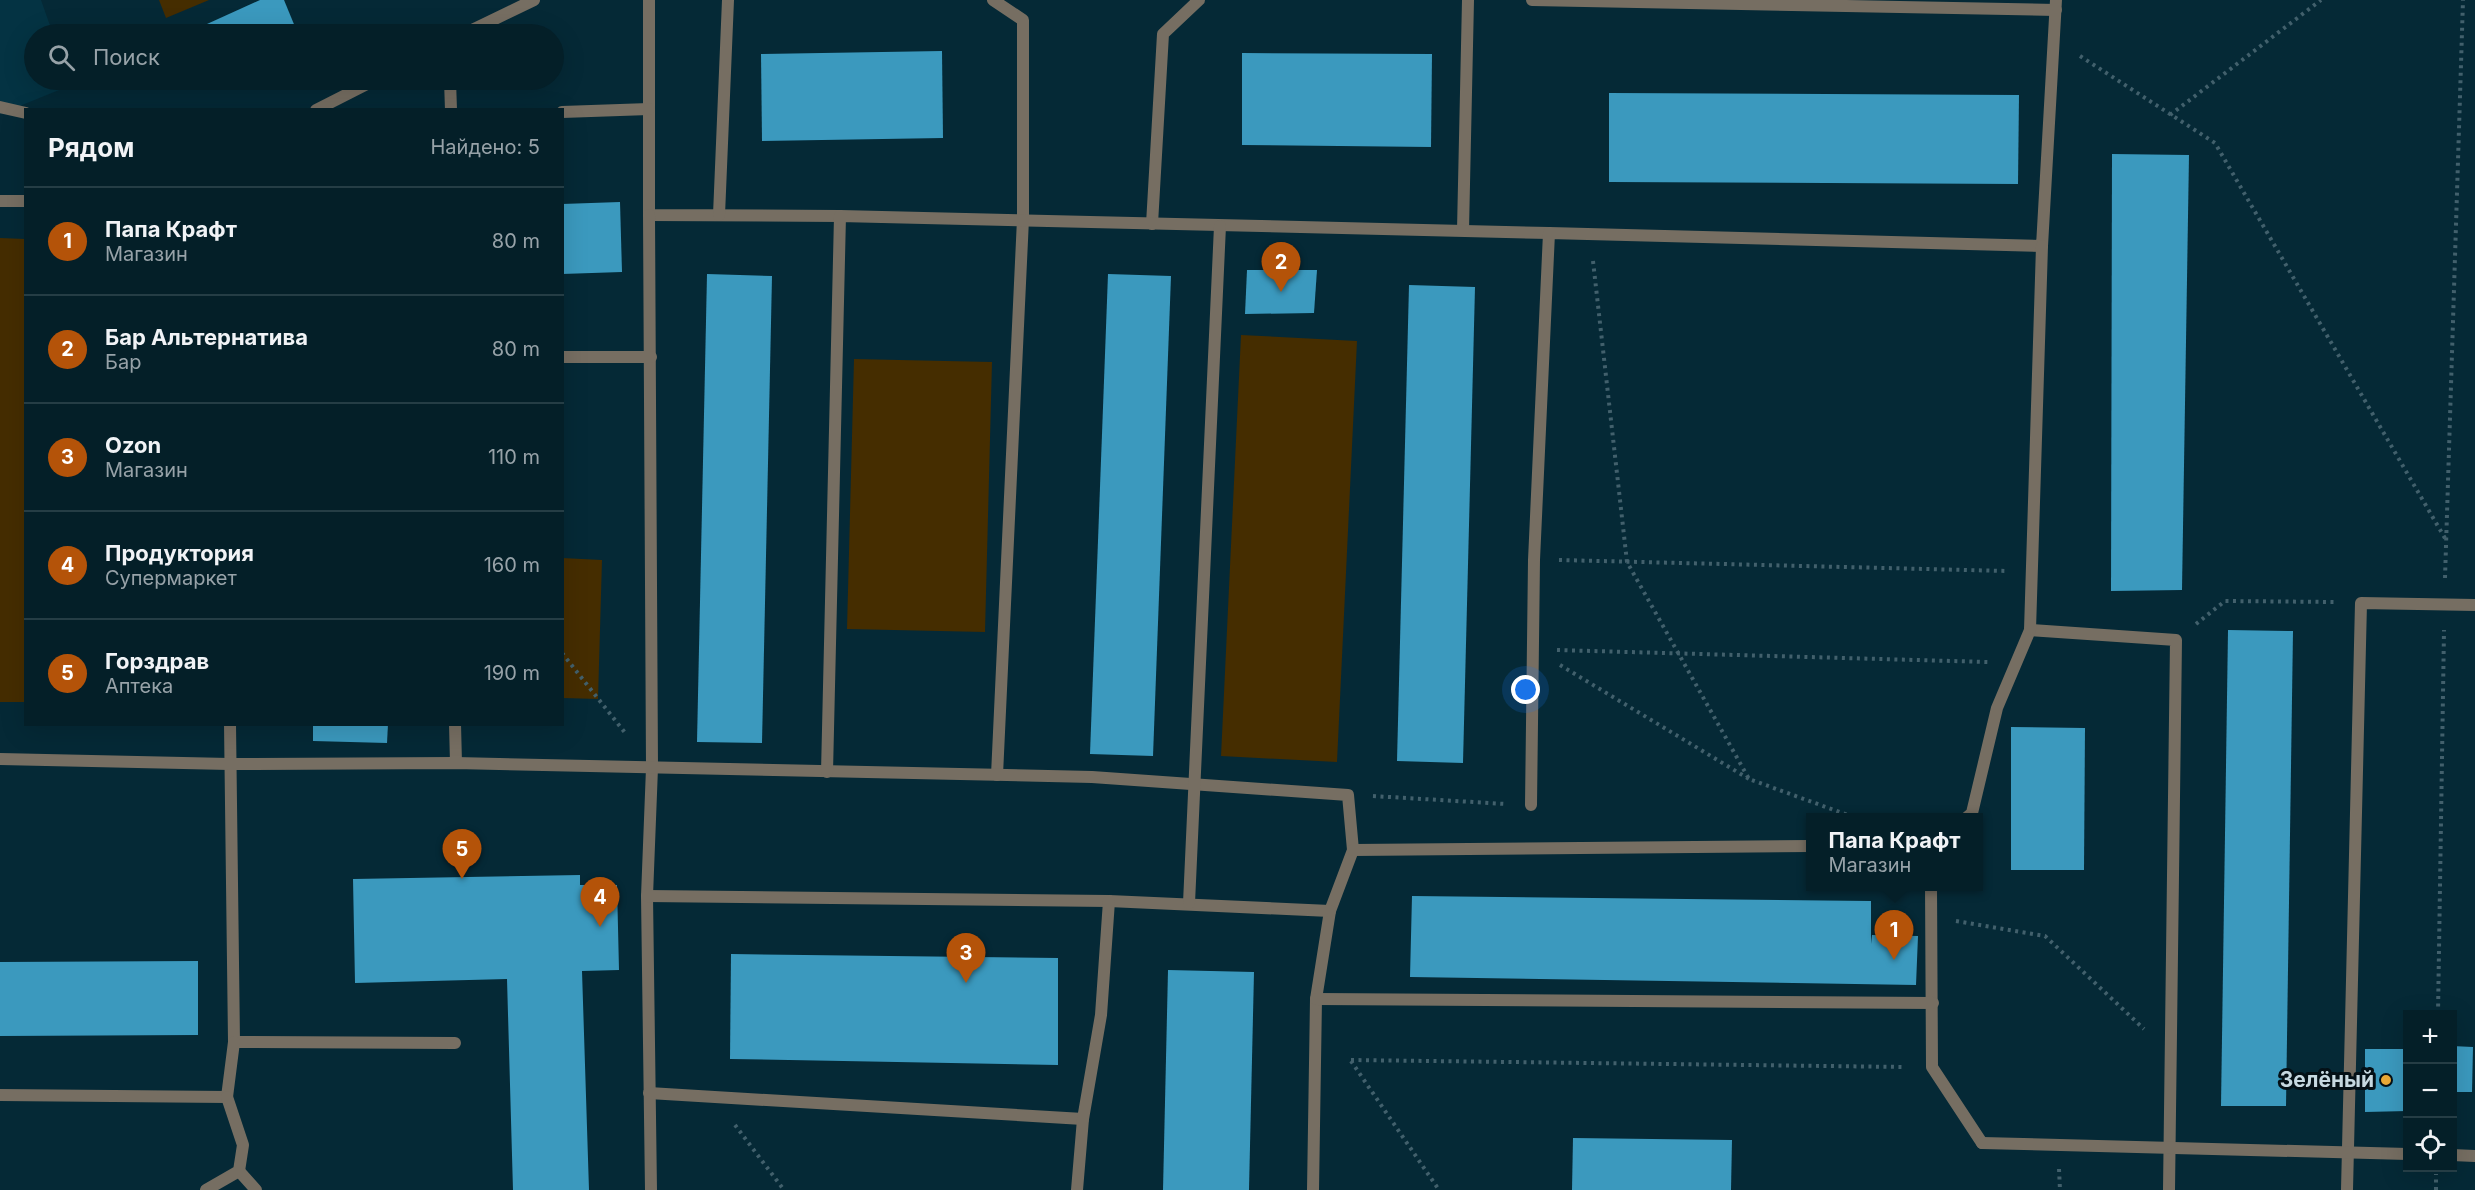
<!DOCTYPE html>
<html lang="ru">
<head>
<meta charset="utf-8">
<style>
  body { margin:0; font-family:Inter,sans-serif; background:#122c34; color:#f1f3f6 }
  .controls { position:absolute; right:18px; bottom:18px; display:grid; overflow:hidden; border-radius:0px; box-shadow:0 6px 24px #0002 }
  .controls button { width:54px; height:54px; display:grid; place-items:center; padding:0; border:0; border-bottom:2px solid #253d45; background:#041f28; color:#f1f3f6; font:30px sans-serif }
  .you { position:absolute; left:1526px; top:690px; width:21px; height:21px; margin:-15px; border:4px solid #fff; border-radius:50%; background:#1a73e8; box-shadow:0 0 0 9px #1a73e833 }
  .badge { display:grid; place-items:center; width:39px; height:39px; border-radius:50%; background:#b45309; color:#fff; font-size:20px; font-weight:700 }
  .pin { position:absolute; translate:-50% -50px; filter:drop-shadow(0 2px 3px #0008) }
  .pin::after { content:''; position:absolute; top:32px; width:21px; height:18px; background:inherit; clip-path:polygon(0 0,100% 0,50% 100%) }
  .popup { position:absolute; left:1806px; top:813px; width:177px; height:78px; box-sizing:border-box; display:grid; place-content:center; border-radius:0px; background:#041f28; filter:drop-shadow(0 2px 4px #0005); font-size:20px; white-space:nowrap; color:#97a2a8 }
  .popup b { font-size:22px; color:#f1f3f6 }
  .popup::after { content:''; position:absolute; left:50%; top:100%; margin-left:-12px; border:12px solid transparent; border-top-color:#041f28 }
  .list { margin:0; padding:0; list-style:none }
  h2 { display:flex; justify-content:space-between; align-items:center; height:78px; margin:0; padding:0 24px; font-size:26px }
  h2 small { font-size:20px; font-weight:400; color:#97a2a8 }
  .list li { display:grid; grid-template-columns:39px 1fr auto; gap:18px; align-items:center; box-sizing:border-box; height:108px; padding:0 24px; border-top:2px solid #253d45 }
  .list b { display:block; font-size:22px; white-space:nowrap }
  .list p { margin:0; font-size:20px; white-space:nowrap; color:#97a2a8 }
  .list em { font-size:20px; font-style:normal; color:#97a2a8 }
  .icon { flex:none; width:33px; height:33px; fill:none; stroke:currentColor; stroke-width:2; stroke-linecap:round; stroke-linejoin:round }
  .map { position:relative; flex:none; width:2475px; height:1190px; overflow:hidden }
  .search { position:absolute; background:#041f28; box-shadow:0 6px 24px #0002; left:24px; top:24px; width:540px; height:66px; display:flex; align-items:center; gap:15px; box-sizing:border-box; padding:0 21px; border-radius:33px; color:#97a2a8; font-size:22px }
  .panel { position:absolute; background:#041f28; box-shadow:0 6px 24px #0002; left:24px; top:108px; width:540px; height:618px; border-radius:0px }
  .map>svg:first-child { display:block }
  .built { fill:#043343 }
  .green { fill:#452d00 }
  .building { fill:#3b99be }
  .lines { fill:none; stroke-linecap:round; stroke-linejoin:round }
  .path { stroke:#42606c; stroke-width:4; stroke-dasharray:3 4.5; stroke-linecap:butt }
  .lane { stroke:#766e62; stroke-width:12 }
  .street { stroke:#766e62; stroke-width:12 }
  .poi-dot { fill:#eaaa38; stroke:#041016; stroke-width:2 }
  .labels { text-anchor:middle; stroke-width:6; stroke-linejoin:round; paint-order:stroke }
  .poi-label { font-size:21px; font-weight:bold; fill:#c6d8e0; stroke:#041016; text-anchor:end }
</style>
</head>
<body>
<div class="map">
<svg width="2475" height="1190" viewBox="0 0 2475 1190">
  <rect width="100%" height="100%" fill="#052936"/>
  <polygon class="built" points="0,0 41,0 53,34 34,34 34,80 67,80 69,86 0,114"/>
  <g class="green">
    <polygon points="159,0 209,0 166,18"/>
    <polygon points="0,238 25,239 25,702 0,702"/>
    <polygon points="1241,335 1357,341 1337,762 1221,756"/>
    <polygon points="854,359 992,362 985,632 847,629"/>
    <polygon points="562,558 602,560 598,699 563,698"/>
  </g>
  <g class="building">
    <polygon points="260,0 284,0 298,34 212,34 207,24"/>
    <polygon points="942,51 943,138 762,141 761,54"/>
    <polygon points="1242,53 1432,54 1431,147 1242,145"/>
    <polygon points="1609,93 2019,95 2018,184 1609,182"/>
    <polygon points="2112,154 2189,155 2182,590 2111,591"/>
    <polygon points="620,202 622,272 562,274 562,204"/>
    <polygon points="1247,270 1317,270 1314,313 1245,314"/>
    <polygon points="707,274 772,276 762,743 697,742"/>
    <polygon points="1108,274 1171,276 1153,756 1090,754"/>
    <polygon points="1409,285 1475,287 1463,763 1397,761"/>
    <polygon points="2228,630 2293,631 2286,1106 2221,1106"/>
    <polygon points="313,724 388,724 387,743 313,741"/>
    <polygon points="2011,727 2085,728 2084,870 2011,870"/>
    <polygon points="580,875 580,885 617,885 619,970 582,971 589,1190 513,1190 507,979 355,983 353,879"/>
    <polygon points="1412,896 1871,901 1871,944 1872,935 1918,936 1916,985 1410,977"/>
    <polygon points="731,954 1058,958 1058,1065 730,1059"/>
    <polygon points="198,961 198,1035 0,1036 0,962"/>
    <polygon points="1168,970 1254,972 1249,1190 1163,1190"/>
    <polygon points="2452,1046 2473,1047 2472,1092 2452,1092"/>
    <polygon points="2365,1049 2408,1049 2408,1111 2365,1112"/>
    <polygon points="1573,1138 1732,1140 1731,1190 1572,1190"/>
  </g>
  <g class="lines">
    <g class="path">
      <polyline points="2080,56 2215,143 2446,540"/>
      <polyline points="2170,115 2321,0"/>
      <polyline points="1593,261 1627,562 1749,779 1856,818"/>
      <polyline points="1559,560 2007,571"/>
      <polyline points="2445,578 2463,0"/>
      <polyline points="2196,624 2225,601 2336,602"/>
      <polyline points="1557,650 1988,662"/>
      <polyline points="562,653 626,734"/>
      <polyline points="1560,665 1749,779"/>
      <polyline points="1373,796 1506,804"/>
      <polyline points="1956,921 2045,936 2144,1029"/>
      <polyline points="2438,1014 2444,630"/>
      <polyline points="1351,1060 1905,1067"/>
      <polyline points="1351,1061 1439,1190"/>
      <polyline points="735,1125 784,1190"/>
      <polyline points="2059,1169 2060,1190"/>
      <polyline points="2436,1190 2436,1174"/>
    </g>
    <g class="lane">
      <polyline points="649,0 649,215 840,216"/>
      <polyline points="993,0 1023,20 1023,219 997,775"/>
      <polyline points="1532,0 2056,10"/>
      <polyline points="450,80 451,110"/>
      <polyline points="0,107 26,113"/>
      <polyline points="562,112 649,109"/>
      <polyline points="649,215 652,768 647,896 651,1190"/>
      <polyline points="719,215 728,0"/>
      <polyline points="1152,224 1163,34 1199,0"/>
      <polyline points="1463,230 1468,0"/>
      <polyline points="562,357 651,357"/>
      <polyline points="2030,630 2176,640 2169,1190"/>
      <polyline points="230,724 234,1042 455,1043"/>
      <polyline points="455,724 456,763"/>
      <polyline points="0,759 229,764 456,763 1092,777 1348,795 1353,850 1330,911 1316,999 1313,1190"/>
      <polyline points="827,772 840,216 1549,233"/>
      <polyline points="1531,805 1534,560 1549,233 2042,246 2056,0"/>
      <polyline points="1966,818 1972,813 1997,708 2030,630 2042,246"/>
      <polyline points="1353,850 1810,846"/>
      <polyline points="1931,886 1932,1067 1982,1143"/>
      <polyline points="647,896 1109,901 1330,911"/>
      <polyline points="1189,903 1220,226"/>
      <polyline points="1316,999 1933,1003"/>
      <polyline points="649,1093 1083,1119"/>
      <polyline points="0,1095 227,1097 234,1042"/>
      <polyline points="239,1171 256,1190"/>
      <polyline points="206,1190 239,1171 243,1145 227,1097"/>
      <polyline points="1077,1190 1083,1119 1101,1015 1109,901"/>
      <polyline points="2347,1190 2361,603 2475,605"/>
    </g>
    <g class="street">
      <polyline points="464,34 534,0"/>
      <polyline points="316,110 375,80"/>
      <polyline points="0,201 26,201"/>
      <polyline points="1982,1143 2408,1154"/>
      <polyline points="2452,1155 2475,1156"/>
    </g>
  </g>
  <circle class="poi-dot" cx="2386" cy="1080" r="6"/>
  <g class="labels">
    <g class="poi-label">
      <text x="2374" y="1087">Зелёный</text>
    </g>
  </g>
</svg>
<div class="controls">
<button>+</button>
<button>−</button>
<button><svg class="icon" aria-label="locate" viewBox="0 0 24 24"><circle cx="12" cy="12" r="6"/><path d="M12 2v4M12 18v4M2 12h4M18 12h4"/></svg></button>
</div>
<div class="you"></div>
<div class="pin badge" style="left:1894px;top:960px">1</div>
<div class="popup"><b>Папа Крафт</b>Магазин</div>
<div class="pin badge" style="left:1281px;top:292px">2</div>
<div class="pin badge" style="left:966px;top:983px">3</div>
<div class="pin badge" style="left:600px;top:927px">4</div>
<div class="pin badge" style="left:462px;top:879px">5</div>
<div class="search"><svg class="icon" aria-label="search" viewBox="0 0 24 24"><circle cx="10" cy="10" r="6"/><path d="M15 15l6 6"/></svg>Поиск</div>
<section class="panel">
<h2>Рядом<small>Найдено: 5</small></h2>
<ul class="list">
<li><span class="badge">1</span><div><b>Папа Крафт</b><p>Магазин</p></div><em>80 m</em></li>
<li><span class="badge">2</span><div><b>Бар Альтернатива</b><p>Бар</p></div><em>80 m</em></li>
<li><span class="badge">3</span><div><b>Ozon</b><p>Магазин</p></div><em>110 m</em></li>
<li><span class="badge">4</span><div><b>Продуктория</b><p>Супермаркет</p></div><em>160 m</em></li>
<li><span class="badge">5</span><div><b>Горздрав</b><p>Аптека</p></div><em>190 m</em></li>
</ul>
</section>
</div>
</body>
</html>
